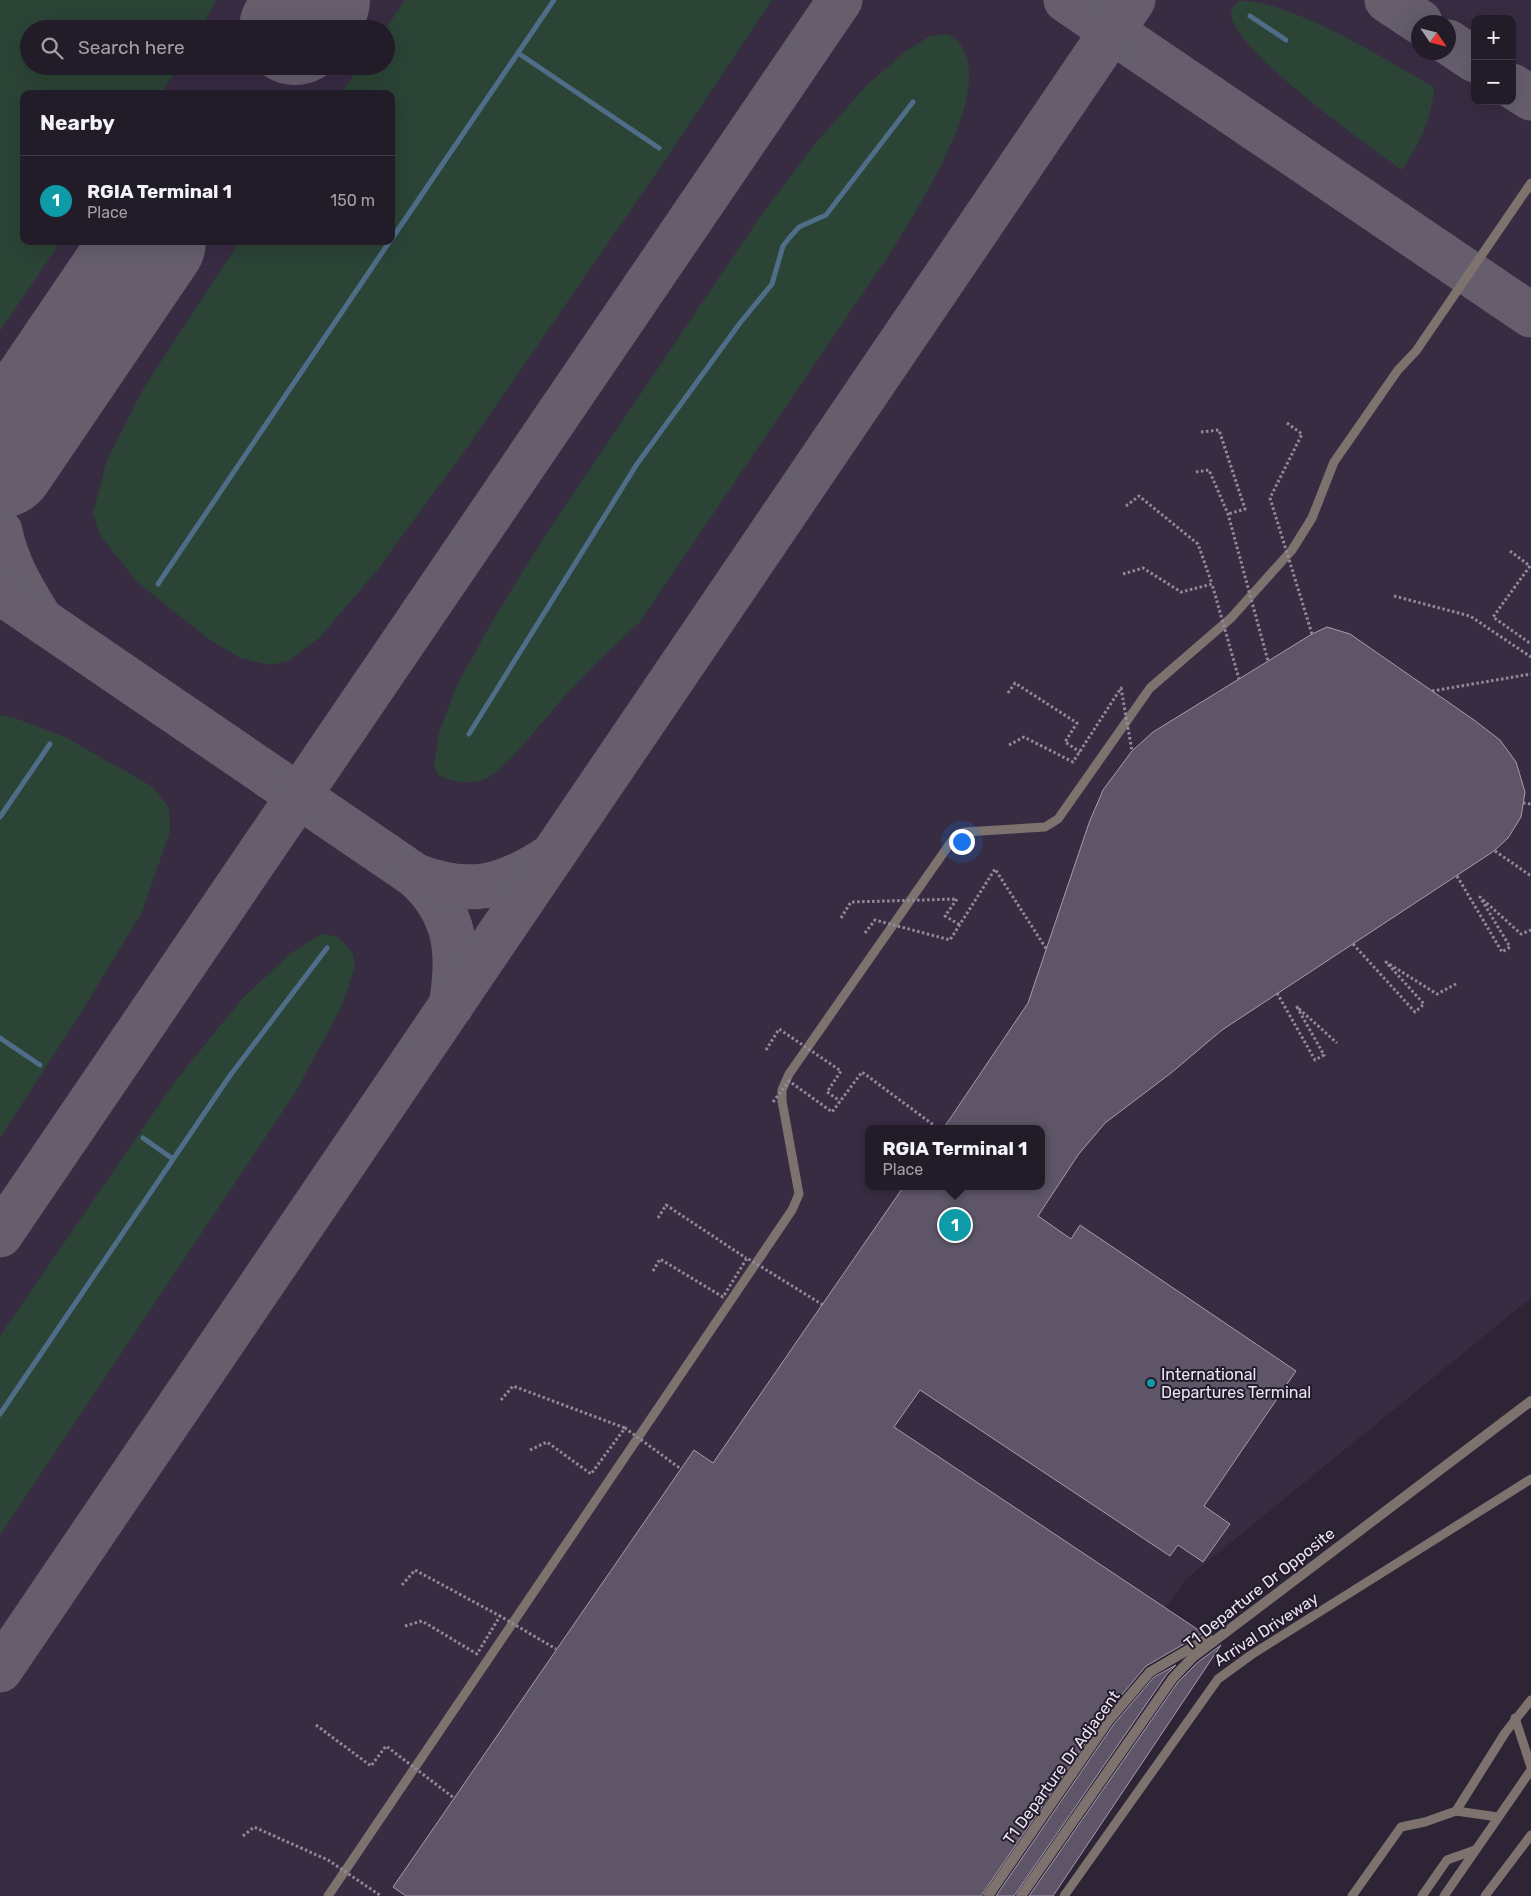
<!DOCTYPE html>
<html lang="en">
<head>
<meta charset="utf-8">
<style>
  body { margin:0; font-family:Rubik,sans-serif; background:#2e2834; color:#f1f3f6 }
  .controls { position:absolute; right:15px; top:15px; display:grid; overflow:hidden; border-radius:10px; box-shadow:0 5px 20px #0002 }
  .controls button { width:45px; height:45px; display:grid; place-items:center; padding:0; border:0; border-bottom:1px solid #3f3945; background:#221b28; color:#f1f3f6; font:25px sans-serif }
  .compass { position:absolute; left:1411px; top:15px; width:45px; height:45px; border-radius:50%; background:#221b28; box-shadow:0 5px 20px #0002; rotate:125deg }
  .you { position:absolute; left:961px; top:841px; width:18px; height:18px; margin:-12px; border:4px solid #fff; border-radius:50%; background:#1a73e8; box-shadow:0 0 0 8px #1a73e833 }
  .badge { display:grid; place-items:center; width:32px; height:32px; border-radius:50%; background:#1a73e8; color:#fff; font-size:16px; font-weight:700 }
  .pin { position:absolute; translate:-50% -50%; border:2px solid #fff; box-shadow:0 1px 5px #0006 }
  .popup { position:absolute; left:865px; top:1125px; width:180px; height:65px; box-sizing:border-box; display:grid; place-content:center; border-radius:10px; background:#221b28; filter:drop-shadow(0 1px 4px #0005); font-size:16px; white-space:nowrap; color:#a2a1a8 }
  .popup b { font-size:19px; color:#f1f3f6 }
  .popup::after { content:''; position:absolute; left:50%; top:100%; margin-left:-10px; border:10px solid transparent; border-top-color:#221b28 }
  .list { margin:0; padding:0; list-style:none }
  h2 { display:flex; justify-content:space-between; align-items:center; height:65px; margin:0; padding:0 20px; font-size:21px }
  h2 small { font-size:16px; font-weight:400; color:#a2a1a8 }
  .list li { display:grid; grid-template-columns:32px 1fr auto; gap:15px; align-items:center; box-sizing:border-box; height:90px; padding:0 20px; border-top:1px solid #3f3945 }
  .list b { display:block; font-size:19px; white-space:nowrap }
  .list p { margin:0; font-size:16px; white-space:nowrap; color:#a2a1a8 }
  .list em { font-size:16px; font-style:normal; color:#a2a1a8 }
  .icon { flex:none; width:28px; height:28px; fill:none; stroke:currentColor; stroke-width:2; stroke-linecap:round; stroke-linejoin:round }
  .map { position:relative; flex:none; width:1531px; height:1896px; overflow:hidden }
  .search { position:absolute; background:#221b28; box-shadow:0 5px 20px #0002; left:20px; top:20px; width:375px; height:55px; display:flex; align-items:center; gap:12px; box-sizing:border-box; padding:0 18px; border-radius:28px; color:#a2a1a8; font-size:19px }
  .panel { position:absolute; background:#221b28; box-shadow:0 5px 20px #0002; left:20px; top:90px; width:375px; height:155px; border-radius:10px }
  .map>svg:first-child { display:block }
  .built { fill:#382c43; fill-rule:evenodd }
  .green { fill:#2b4436 }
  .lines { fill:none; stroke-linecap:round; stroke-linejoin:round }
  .stream { stroke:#4f6d88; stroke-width:5 }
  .taxiway { stroke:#665e6d; stroke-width:45 }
  .runway { stroke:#665e6d; stroke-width:112 }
  .building { fill:#5e5568; stroke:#a69bb1 }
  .path { stroke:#918a98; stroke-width:3; stroke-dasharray:2.5 2.5; stroke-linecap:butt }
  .service { stroke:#7d726d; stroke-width:9 }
  .tertiary { stroke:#7d726d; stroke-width:10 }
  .path-bridge { stroke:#918a98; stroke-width:3; stroke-dasharray:2.5 2.5; stroke-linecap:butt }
  .culture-dot { fill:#0f9aa8; stroke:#231a2b; stroke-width:2 }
  .labels { text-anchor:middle; stroke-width:4; stroke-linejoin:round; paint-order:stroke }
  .poi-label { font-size:16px; fill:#ebe5f1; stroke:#231a2b; text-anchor:start }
  .street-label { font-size:16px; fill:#ebe5f1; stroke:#231a2b }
</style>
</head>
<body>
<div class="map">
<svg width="1531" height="1896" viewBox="0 0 1531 1896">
  <rect width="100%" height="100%" fill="#2d2435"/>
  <path class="built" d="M0,0H1531V1298L1186,1579L960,1896H0ZM1475,19H1512V101H1475ZM1418,22H1448V52H1418ZM29,29H386V66H29ZM24,94H391V241H24ZM869,1129H1041V1186H869Z"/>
  <g class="green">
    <polygon points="0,0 216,0 201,29 29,29 29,66 179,66 161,94 24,94 24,241 61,241 0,331"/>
    <polygon points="405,0 772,0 659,169 471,442 378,569 320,637 289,661 269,665 240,658 206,637 137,582 100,535 93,513 107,460 143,389 240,241 391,241 391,94 341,94 360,66 386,66 385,29"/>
    <path d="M1240,1C1292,0 1387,61 1434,87C1432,119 1419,144 1402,170C1370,147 1232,50 1231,13C1231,7 1236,4 1240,1Z"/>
    <path d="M948,34C1009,68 921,202 897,243L639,623C610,649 583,676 557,705C542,722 505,771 485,779C469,785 453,782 438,775L434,766L439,733L457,685L493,620L546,534L760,217L814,145L866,86L906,51L930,36Z"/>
    <polygon points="0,715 15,718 65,737 153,787 169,808 170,831 142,912 84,1008 0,1138"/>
    <polygon points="321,934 336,936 342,940 353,954 355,967 342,1006 295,1093 0,1535 0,1336 176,1080 242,999 291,953"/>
  </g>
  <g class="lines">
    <g class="stream">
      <polyline points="1250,16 1286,40"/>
      <polyline points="518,53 659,148"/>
      <polyline points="391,240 554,0"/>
      <polyline points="158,584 390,241"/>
      <polyline points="469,734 637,464 740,323 772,284 783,246 790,237 799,227 826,215 913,102"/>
      <polyline points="0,817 50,744"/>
      <polyline points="0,1038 40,1065"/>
      <polyline points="143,1138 173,1159"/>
      <polyline points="0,1414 229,1077 327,948"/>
    </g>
    <g class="taxiway">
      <polyline points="1066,0 1531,315"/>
      <polyline points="1387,0 1420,22"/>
      <polyline points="1448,42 1475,60"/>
      <polyline points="1512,86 1531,98"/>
      <polyline points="0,499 2,481 11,446"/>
      <path d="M0,531C6,563 22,589 39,617"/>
      <path d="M0,592L416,876C457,913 460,954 451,1006"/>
      <path d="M416,876C470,896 503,888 550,857"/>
      <polyline points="0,1235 840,0"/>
      <polyline points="0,1670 1133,0"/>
    </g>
    <g class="runway">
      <polyline points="295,29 314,0"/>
      <polyline points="0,462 150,241"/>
    </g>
  </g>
  <g class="building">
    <polygon points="1327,627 1350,634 1474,720 1500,740 1516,762 1525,792 1521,817 1508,838 1494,851 1222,1030 1171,1073 1105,1123 1078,1155 1038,1216 1071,1239 1080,1225 1296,1371 1204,1506 1230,1524 1203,1562 1178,1545 1170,1556 920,1390 894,1427 1203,1633 1146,1666 1104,1716 981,1896 406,1896 393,1887 694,1450 713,1463 904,1186 1041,1186 1041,1129 943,1129 1028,1003 1089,823 1103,790 1132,751 1153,732 1312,634"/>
    <polygon points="1221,1645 1053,1896 1029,1896 1178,1682 1198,1662"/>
    <polygon points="1176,1665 1167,1674 1014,1896 996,1896 1114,1724 1154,1677"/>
  </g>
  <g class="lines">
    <g class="path">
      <polyline points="1201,432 1219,430 1245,509 1228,514"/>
      <polyline points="1126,506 1139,496 1198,544 1212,584"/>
      <polyline points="1510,551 1530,566 1493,617 1531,644"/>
      <polyline points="1394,596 1470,616 1531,657"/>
      <polyline points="1432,691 1531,674"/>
      <polyline points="1008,693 1015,683 1077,723 1065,742 1080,752"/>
      <polyline points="1523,803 1531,804"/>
      <polyline points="1495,851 1531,876"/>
      <polyline points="1457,876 1502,952 1510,947 1480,897 1521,934 1531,930"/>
      <polyline points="1353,944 1415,1012 1424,1004 1386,962 1437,994 1456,984"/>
      <polyline points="1277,993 1315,1060 1324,1055 1297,1007 1337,1043"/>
      <polyline points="658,1218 666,1205 746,1258"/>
      <polyline points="501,1400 513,1386 625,1428"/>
      <polyline points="402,1585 415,1570 500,1616"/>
    </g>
    <g class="service">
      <polyline points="1515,1718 1531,1767"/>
      <polyline points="1456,1811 1498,1817"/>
      <polyline points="328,1896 792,1210 799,1194 782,1101 782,1090 789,1074 951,842 958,834 965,832 1045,827 1058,819 1150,688 1231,618 1292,550 1312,518 1334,462 1398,370 1416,351 1531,183"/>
      <polyline points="1064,1896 1218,1679 1251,1655 1531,1479"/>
      <polyline points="1352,1896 1401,1827 1425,1822 1456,1811 1505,1733 1531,1700"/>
      <polyline points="1422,1896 1447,1860 1475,1850"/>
      <polyline points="1444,1896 1531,1770"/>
      <polyline points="1485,1896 1531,1835"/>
    </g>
    <g class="tertiary">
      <polyline points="988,1896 1109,1720 1150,1672 1208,1638"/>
      <polyline points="1021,1896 1173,1678 1193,1657 1531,1401"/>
    </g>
    <g class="path-bridge">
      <polyline points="1287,423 1302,434 1270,498 1312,634"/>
      <polyline points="1196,472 1209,470 1228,514 1268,661"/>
      <polyline points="1123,574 1143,568 1181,592 1212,584 1239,679"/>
      <polyline points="1009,745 1024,737 1073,762 1121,688 1132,751"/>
      <polyline points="841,918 851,902 957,899 945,916 960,925"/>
      <polyline points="865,933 875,920 950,940 995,869 1047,950"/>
      <polyline points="766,1050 779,1029 841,1071 827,1092 840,1101"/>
      <polyline points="773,1102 789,1081 832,1112 862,1072 939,1129"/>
      <polyline points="653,1271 660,1259 723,1297 747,1258 823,1305"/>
      <polyline points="530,1450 547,1442 591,1474 625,1428 681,1469"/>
      <polyline points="405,1626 422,1621 477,1654 500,1616 556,1649"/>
      <polyline points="316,1725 371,1766 386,1746 454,1798"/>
      <polyline points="243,1836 254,1827 328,1860 381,1896"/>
    </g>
  </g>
  <circle class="culture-dot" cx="1151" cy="1383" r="5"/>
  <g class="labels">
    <g class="poi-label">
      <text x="1161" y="1380">International<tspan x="1161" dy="18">Departures Terminal</tspan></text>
    </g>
    <g class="street-label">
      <text transform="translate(1259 1588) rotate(-38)" y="6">T1 Departure Dr Opposite</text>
      <text transform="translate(1266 1629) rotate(-33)" y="6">Arrival Driveway</text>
      <text transform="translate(1061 1767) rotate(-54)" y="6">T1 Departure Dr Adjacent</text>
    </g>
  </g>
</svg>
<div class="controls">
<button>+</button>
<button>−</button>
</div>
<svg class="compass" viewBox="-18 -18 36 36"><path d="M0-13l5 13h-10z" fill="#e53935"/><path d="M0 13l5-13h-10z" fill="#a2a1a8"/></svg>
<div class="you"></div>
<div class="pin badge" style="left:955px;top:1225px;background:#0f9aa8">1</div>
<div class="popup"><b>RGIA Terminal 1</b>Place</div>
<div class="search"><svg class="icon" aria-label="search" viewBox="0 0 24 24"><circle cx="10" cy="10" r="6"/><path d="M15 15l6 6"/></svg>Search here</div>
<section class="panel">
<h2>Nearby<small></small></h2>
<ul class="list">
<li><span class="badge" style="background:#0f9aa8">1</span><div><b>RGIA Terminal 1</b><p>Place</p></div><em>150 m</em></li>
</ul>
</section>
</div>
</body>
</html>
